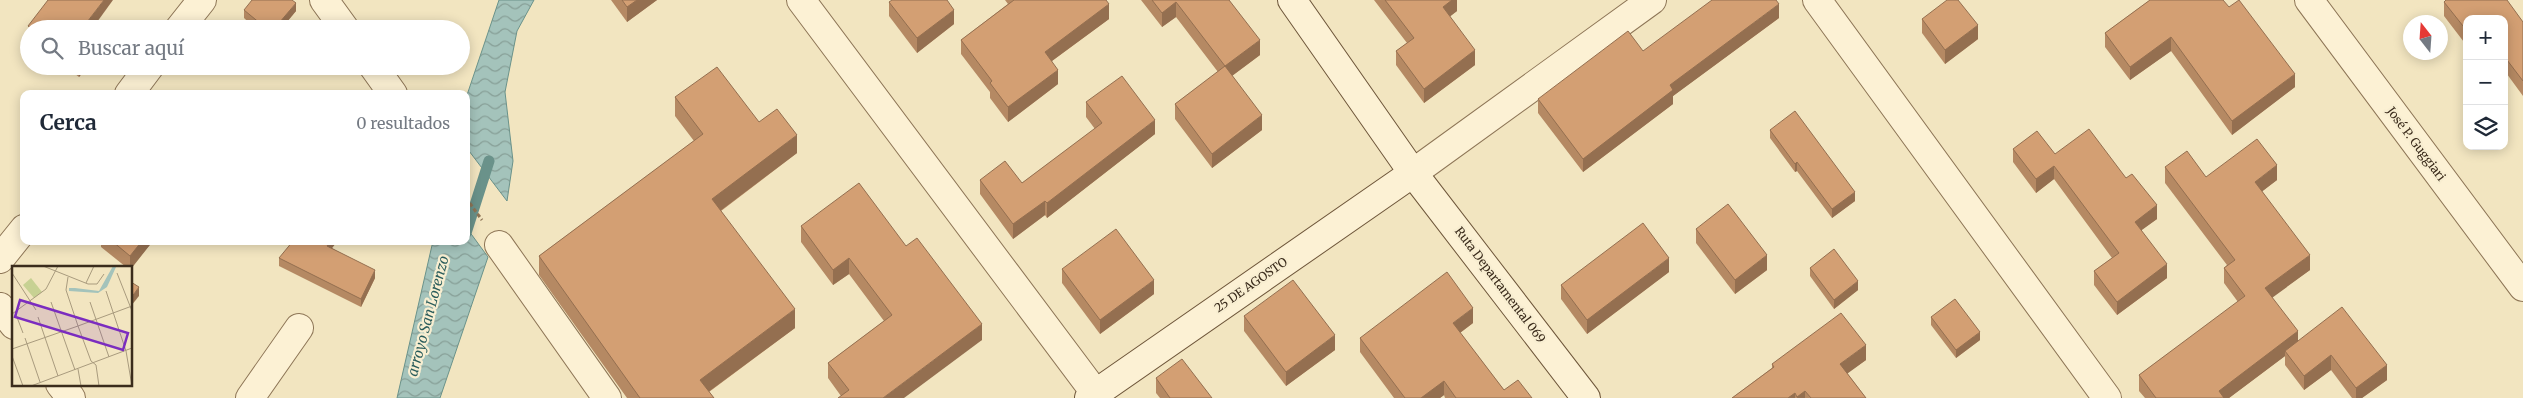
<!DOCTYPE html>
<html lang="es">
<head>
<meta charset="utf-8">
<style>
  body { margin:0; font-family:Merriweather,serif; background:#f2f2f3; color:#1f2937 }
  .controls { position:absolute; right:15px; top:15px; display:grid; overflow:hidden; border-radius:10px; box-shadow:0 2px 12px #0003 }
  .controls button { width:45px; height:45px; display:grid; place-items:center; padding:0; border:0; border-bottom:1px solid #e0e1e3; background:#fff; color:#1f2937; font:25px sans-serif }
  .compass { position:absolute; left:2403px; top:15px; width:45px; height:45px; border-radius:50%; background:#fff; box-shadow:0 2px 12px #0003; rotate:343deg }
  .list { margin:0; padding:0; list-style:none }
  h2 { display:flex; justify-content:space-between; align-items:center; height:65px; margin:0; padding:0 20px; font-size:21px }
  h2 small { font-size:16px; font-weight:400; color:#747a83 }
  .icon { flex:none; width:28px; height:28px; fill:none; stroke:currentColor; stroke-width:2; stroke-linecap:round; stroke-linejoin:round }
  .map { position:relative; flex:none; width:2523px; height:398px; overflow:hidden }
  .search { position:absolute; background:#fff; box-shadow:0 2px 12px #0003; left:20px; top:20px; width:450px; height:55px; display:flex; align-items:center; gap:12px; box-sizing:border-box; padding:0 18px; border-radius:28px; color:#747a83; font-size:19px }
  .panel { position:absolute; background:#fff; box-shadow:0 2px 12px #0003; left:20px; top:90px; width:450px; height:155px; border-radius:10px }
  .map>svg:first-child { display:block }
  .water { fill:url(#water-waves); stroke:#6a928a }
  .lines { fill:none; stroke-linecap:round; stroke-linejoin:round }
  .stream { stroke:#6a928a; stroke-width:11 }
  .street-casing { stroke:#8d7556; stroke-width:30 }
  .secondary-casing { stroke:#6e563a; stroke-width:30 }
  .path { stroke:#8d7556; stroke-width:3; stroke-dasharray:4 2.5; stroke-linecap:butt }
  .street { stroke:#fcf1d4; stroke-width:28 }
  .secondary { stroke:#fcf1d4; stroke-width:28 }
  .wall { fill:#b58963 }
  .shaded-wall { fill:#946f50 }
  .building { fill:#d39f73; stroke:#946f50 }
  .labels { text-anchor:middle; stroke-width:4.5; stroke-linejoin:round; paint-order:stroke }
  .street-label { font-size:12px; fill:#3b2c1c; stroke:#f8eed1 }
  .water-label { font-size:14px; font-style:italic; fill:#2a5c5b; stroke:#f8eed1 }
  .inset-road { fill:none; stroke:#a99b7e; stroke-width:1 }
  .view { fill:#7b2cbf; fill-opacity:0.15; stroke:#7b2cbf; stroke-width:2.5 }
  .inset-edge { fill:none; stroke:#3b2c1c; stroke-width:2.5 }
</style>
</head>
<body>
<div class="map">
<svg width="2523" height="398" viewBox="0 0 2523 398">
  <defs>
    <pattern id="water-waves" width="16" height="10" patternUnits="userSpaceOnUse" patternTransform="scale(1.25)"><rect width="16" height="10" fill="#a4c3bb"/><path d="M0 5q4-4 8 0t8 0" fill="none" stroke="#879f97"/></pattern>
  </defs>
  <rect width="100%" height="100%" fill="#f2e5c0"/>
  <g class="water">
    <polygon points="499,0 534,0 517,31 505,92 513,161 507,201 466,147 466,98"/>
    <polygon points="466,227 488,257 440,398 397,398 433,241 466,241"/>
  </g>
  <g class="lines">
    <polyline class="stream" points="466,233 489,161"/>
    <defs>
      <g id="street">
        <polyline points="324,0 345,29"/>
        <polyline points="801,0 1099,398"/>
        <polyline points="1817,0 2107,398"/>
        <polyline points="2309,0 2523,287"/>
        <polyline points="179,29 202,0"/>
        <polyline points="373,66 393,94"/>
        <polyline points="129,94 150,66"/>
        <polyline points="1413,173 1652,0"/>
        <polyline points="499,245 607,398"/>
        <polyline points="0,259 24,229"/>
        <polyline points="0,307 14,325"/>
        <polyline points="60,384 71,398"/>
        <polyline points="250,398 299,328"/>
      </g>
      <g id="secondary">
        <polyline points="1292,0 1413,173 1586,398"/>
        <polyline points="1089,398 1413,173"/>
      </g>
    </defs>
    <use href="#street" class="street-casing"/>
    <use href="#secondary" class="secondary-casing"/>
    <polyline class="path" points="466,198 482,220"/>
    <use href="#street" class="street"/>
    <use href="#secondary" class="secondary"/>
  </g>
  <g class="wall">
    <polygon points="611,0 657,0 627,22"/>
    <polygon points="1005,0 1106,0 1109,19 1052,61 1058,84 1008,122 990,98 990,92 961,54 961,40 1008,4"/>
    <polygon points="1141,0 1229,0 1260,55 1232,76 1262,130 1212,168 1175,119 1175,104 1218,72 1176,17 1162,27"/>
    <polygon points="1374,0 1457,0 1457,11 1450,16 1475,65 1424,103 1396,65 1396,51 1407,43"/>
    <polygon points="2150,0 2295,87 2232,135 2171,51 2130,80 2105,47 2105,33"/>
    <polygon points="889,2 954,24 917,53 889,16"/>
    <polygon points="2444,2 2523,22 2523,96 2504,70 2504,19 2467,19 2467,46 2444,16"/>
    <polygon points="244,10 296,11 281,29 256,29 244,18"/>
    <polygon points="1779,18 1673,96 1673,104 1583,172 1538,113 1538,99 1643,51"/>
    <polygon points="1922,19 1978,39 1945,64 1922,33"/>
    <polygon points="65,66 88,66 79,77"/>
    <polygon points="675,97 759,122 797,153 721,211 795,328 709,392 714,398 627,398 539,275 539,256 694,141 675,116"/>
    <polygon points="1086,102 1155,134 1047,218 1045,215 1013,239 980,194 980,180 1022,183 1095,129 1086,117"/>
    <polygon points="1770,130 1855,201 1832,218 1797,171 1795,172 1770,138"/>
    <polygon points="2013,149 2055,154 2157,219 2141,230 2167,278 2117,315 2094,285 2094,271 2112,258 2054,179 2036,193 2013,162"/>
    <polygon points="2165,167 2206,177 2277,180 2262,191 2310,270 2272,297 2298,341 2387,380 2362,398 2352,398 2331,370 2304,390 2285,365 2285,356 2229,398 2145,398 2139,391 2139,375 2238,302 2224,283 2224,268 2227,265 2165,183"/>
    <polygon points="801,226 906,246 982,340 841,396 828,378 828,363 884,321 849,274 833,285 801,242"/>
    <polygon points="1696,229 1767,270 1735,294 1696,243"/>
    <polygon points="101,241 153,241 131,267 126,267 101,247"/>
    <polygon points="337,241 332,248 375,278 361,307 279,266 279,258"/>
    <polygon points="1810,268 1858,290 1834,309 1810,276"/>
    <polygon points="1062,269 1154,294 1100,334 1062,283"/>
    <polygon points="1669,272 1587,334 1561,299 1561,285"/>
    <polygon points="1244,316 1335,350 1286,386 1244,331"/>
    <polygon points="1931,317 1980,340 1956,358 1931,325"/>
    <polygon points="1473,323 1460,333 1504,390 1532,398 1445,398 1444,395 1440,398 1394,398 1360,352 1360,338"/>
    <polygon points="1866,360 1847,373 1866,398 1732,398 1772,368 1772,364"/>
    <polygon points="1156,378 1212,398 1160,398 1156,393"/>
  </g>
  <g class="shaded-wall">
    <polygon points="104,0 113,0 92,29 84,29 84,26"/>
    <polygon points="637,0 657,0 627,22 627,7"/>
    <polygon points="1452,0 1457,0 1457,11 1443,22 1443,7"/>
    <polygon points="1176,2 1176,17 1162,27 1162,13"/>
    <polygon points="296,3 296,11 281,29 274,29"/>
    <polygon points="1109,4 1109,19 1045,66 1045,52"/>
    <polygon points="1779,4 1779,18 1673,96 1673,104 1583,172 1583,159 1670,85"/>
    <polygon points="954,10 954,24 917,53 917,38"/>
    <polygon points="1978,25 1978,39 1945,64 1945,50"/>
    <polygon points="2171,37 2171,51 2130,80 2130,67"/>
    <polygon points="1260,40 1260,55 1225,81 1225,66"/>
    <polygon points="1475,50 1475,65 1424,103 1424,89"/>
    <polygon points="79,66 88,66 79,77"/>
    <polygon points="1058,70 1058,84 1008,122 1008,107"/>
    <polygon points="2295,74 2295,87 2232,135 2232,121"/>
    <polygon points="1262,115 1262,130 1212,168 1212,154"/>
    <polygon points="1155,120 1155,134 1047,218 1047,203"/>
    <polygon points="797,135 797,153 712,217 712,199"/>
    <polygon points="1797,162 1797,171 1795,172 1795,164"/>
    <polygon points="2277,165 2277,180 2255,197 2255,182"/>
    <polygon points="2054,166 2054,179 2036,193 2036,179"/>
    <polygon points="1855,192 1855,201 1832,218 1832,209"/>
    <polygon points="1045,201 1045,215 1013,239 1013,224"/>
    <polygon points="2157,205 2157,219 2135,235 2135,222"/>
    <polygon points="142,241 153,241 131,269 131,267 130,267 130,256"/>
    <polygon points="331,241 337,242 327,254 327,246"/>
    <polygon points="1767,255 1767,270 1735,294 1735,280"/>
    <polygon points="2310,255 2310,270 2265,303 2265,288"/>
    <polygon points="849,258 849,274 833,285 833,270"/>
    <polygon points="1669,258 1669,272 1587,334 1587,320"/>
    <polygon points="2167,264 2167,278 2117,315 2117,302"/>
    <polygon points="375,270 375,278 361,307 361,299"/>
    <polygon points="1154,280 1154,294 1100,334 1100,320"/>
    <polygon points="1858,281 1858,290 1834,309 1834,300"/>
    <polygon points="139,287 139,296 131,306 131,298"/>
    <polygon points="1473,308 1473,323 1453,338 1453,323"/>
    <polygon points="795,309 795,328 700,398 700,380"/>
    <polygon points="982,324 982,340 904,398 883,398"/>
    <polygon points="2298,331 2298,346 2285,351 2285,356 2229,398 2219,398 2219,391"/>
    <polygon points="1980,332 1980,340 1956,358 1956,350"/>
    <polygon points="1335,335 1335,350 1286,386 1286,372"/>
    <polygon points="1866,345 1866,360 1840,379 1840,364"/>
    <polygon points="2331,355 2331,370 2304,390 2304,376"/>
    <polygon points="2387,365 2387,380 2362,398 2356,398 2356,388"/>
    <polygon points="1444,381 1444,395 1440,398 1421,398"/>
    <polygon points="1805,391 1805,398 1797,398 1797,397"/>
    <polygon points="1795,393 1795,398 1788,398"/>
  </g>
  <g class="building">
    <polygon points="48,0 104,0 84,26 88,29 32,29 28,26"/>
    <polygon points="252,0 292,0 296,3 274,29 267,29 244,10"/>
    <polygon points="622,0 637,0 627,7"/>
    <polygon points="892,0 947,0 954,10 917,38 889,2"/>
    <polygon points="1014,0 1106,0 1109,4 1045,52 1058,70 1008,107 990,83 992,81 961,40"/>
    <polygon points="1152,0 1229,0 1260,40 1225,66 1176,2 1162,13"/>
    <polygon points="1385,0 1452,0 1443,7 1475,50 1424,89 1396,51 1414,38"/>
    <polygon points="1712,0 1776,0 1779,4 1670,85 1673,90 1583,159 1538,99 1628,31 1643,51"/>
    <polygon points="1947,0 1958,0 1978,25 1945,50 1922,19"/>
    <polygon points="2150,0 2223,0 2229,7 2239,0 2295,74 2232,121 2171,37 2130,67 2105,33"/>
    <polygon points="2446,0 2507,0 2523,22 2523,81 2504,56 2504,19 2467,19 2467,31 2444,2"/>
    <polygon points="1225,66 1262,115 1212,154 1175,104"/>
    <polygon points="717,67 759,122 777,109 797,135 712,199 795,309 700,380 714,398 640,398 539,256 703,134 675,97"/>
    <polygon points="1122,76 1155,120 1047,203 1045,201 1013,224 980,180 1005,161 1022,183 1102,123 1086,102"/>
    <polygon points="1795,111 1855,192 1832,209 1797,162 1795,164 1770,130"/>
    <polygon points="2089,129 2126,178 2132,174 2157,205 2135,222 2167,264 2117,302 2094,271 2119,253 2054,166 2036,179 2013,149 2037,131 2055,154"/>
    <polygon points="2257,139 2277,165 2255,182 2310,255 2265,288 2298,331 2219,391 2224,398 2156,398 2139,375 2245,296 2224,268 2235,260 2165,167 2187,151 2206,177"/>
    <polygon points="859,183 906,246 917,238 982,324 883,398 838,398 849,390 828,363 892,315 849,258 833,270 801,226"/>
    <polygon points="1728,204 1767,255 1735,280 1696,229"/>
    <polygon points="1643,223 1669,258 1587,320 1561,285"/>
    <polygon points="1116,229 1154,280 1100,320 1062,269"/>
    <polygon points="112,241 142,241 130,256"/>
    <polygon points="293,241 331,241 327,246 375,270 361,299 279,258"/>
    <polygon points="1834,249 1858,281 1834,300 1810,268"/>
    <polygon points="1447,272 1473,308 1453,323 1504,390 1518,380 1532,398 1456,398 1444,381 1421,398 1405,398 1360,338"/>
    <polygon points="1293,280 1335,335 1286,372 1244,316"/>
    <polygon points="131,282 139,287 131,298"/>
    <polygon points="1955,299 1980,332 1956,350 1931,317"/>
    <polygon points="2342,307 2387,365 2356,388 2331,355 2304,376 2285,351"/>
    <polygon points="1841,313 1866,345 1840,364 1866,398 1811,398 1805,391 1797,397 1795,393 1788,398 1732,398 1774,367 1772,364"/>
    <polygon points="1182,359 1212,398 1170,398 1156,378"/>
  </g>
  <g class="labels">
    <g class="street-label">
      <text transform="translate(2416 144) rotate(53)" y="4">José P. Guggiari</text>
      <text transform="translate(1251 285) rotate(-35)" y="4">25 DE AGOSTO</text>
      <text transform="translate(1500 285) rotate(53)" y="4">Ruta Departamental 069</text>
    </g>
    <g class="water-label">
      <text transform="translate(428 316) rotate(-75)" y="5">arroyo San Lorenzo</text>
    </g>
  </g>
  <g transform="translate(12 266)">
    <rect width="120" height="120" fill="#f2e5c0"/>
    <path d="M19,12L30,26L22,32L11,19Z" fill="#c7d193"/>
    <path d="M101,0L104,1L95,21L86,27L57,25V22H63L87,25Z" fill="#a4c3bb"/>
    <path class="inset-road" d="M31,0L76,18H85L92,8M0,7L24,44M105,7L120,45M56,11L54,24L66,60L120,40M74,17L82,0M94,25L114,85L120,120M39,36L63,104M78,36L97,91M3,46L11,67M0,48L34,23L46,0M26,51L46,110M13,72L28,116M0,83L66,60L79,95L84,99L87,120M0,90L11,120M66,103L69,120M19,120L120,82"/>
    <path class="view" d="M8,34L116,67L111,84L3,51Z"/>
    <rect width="120" height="120" class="inset-edge"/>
  </g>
</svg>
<div class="controls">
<button>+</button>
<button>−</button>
<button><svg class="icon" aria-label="layers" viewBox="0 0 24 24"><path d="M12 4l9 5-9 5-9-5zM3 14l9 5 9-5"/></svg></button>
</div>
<svg class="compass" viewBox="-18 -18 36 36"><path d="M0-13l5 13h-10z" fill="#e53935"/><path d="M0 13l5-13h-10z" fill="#747a83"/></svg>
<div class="search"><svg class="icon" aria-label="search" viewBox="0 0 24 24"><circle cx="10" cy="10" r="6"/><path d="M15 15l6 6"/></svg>Buscar aquí</div>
<section class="panel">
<h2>Cerca<small>0 resultados</small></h2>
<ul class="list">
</ul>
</section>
</div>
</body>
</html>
